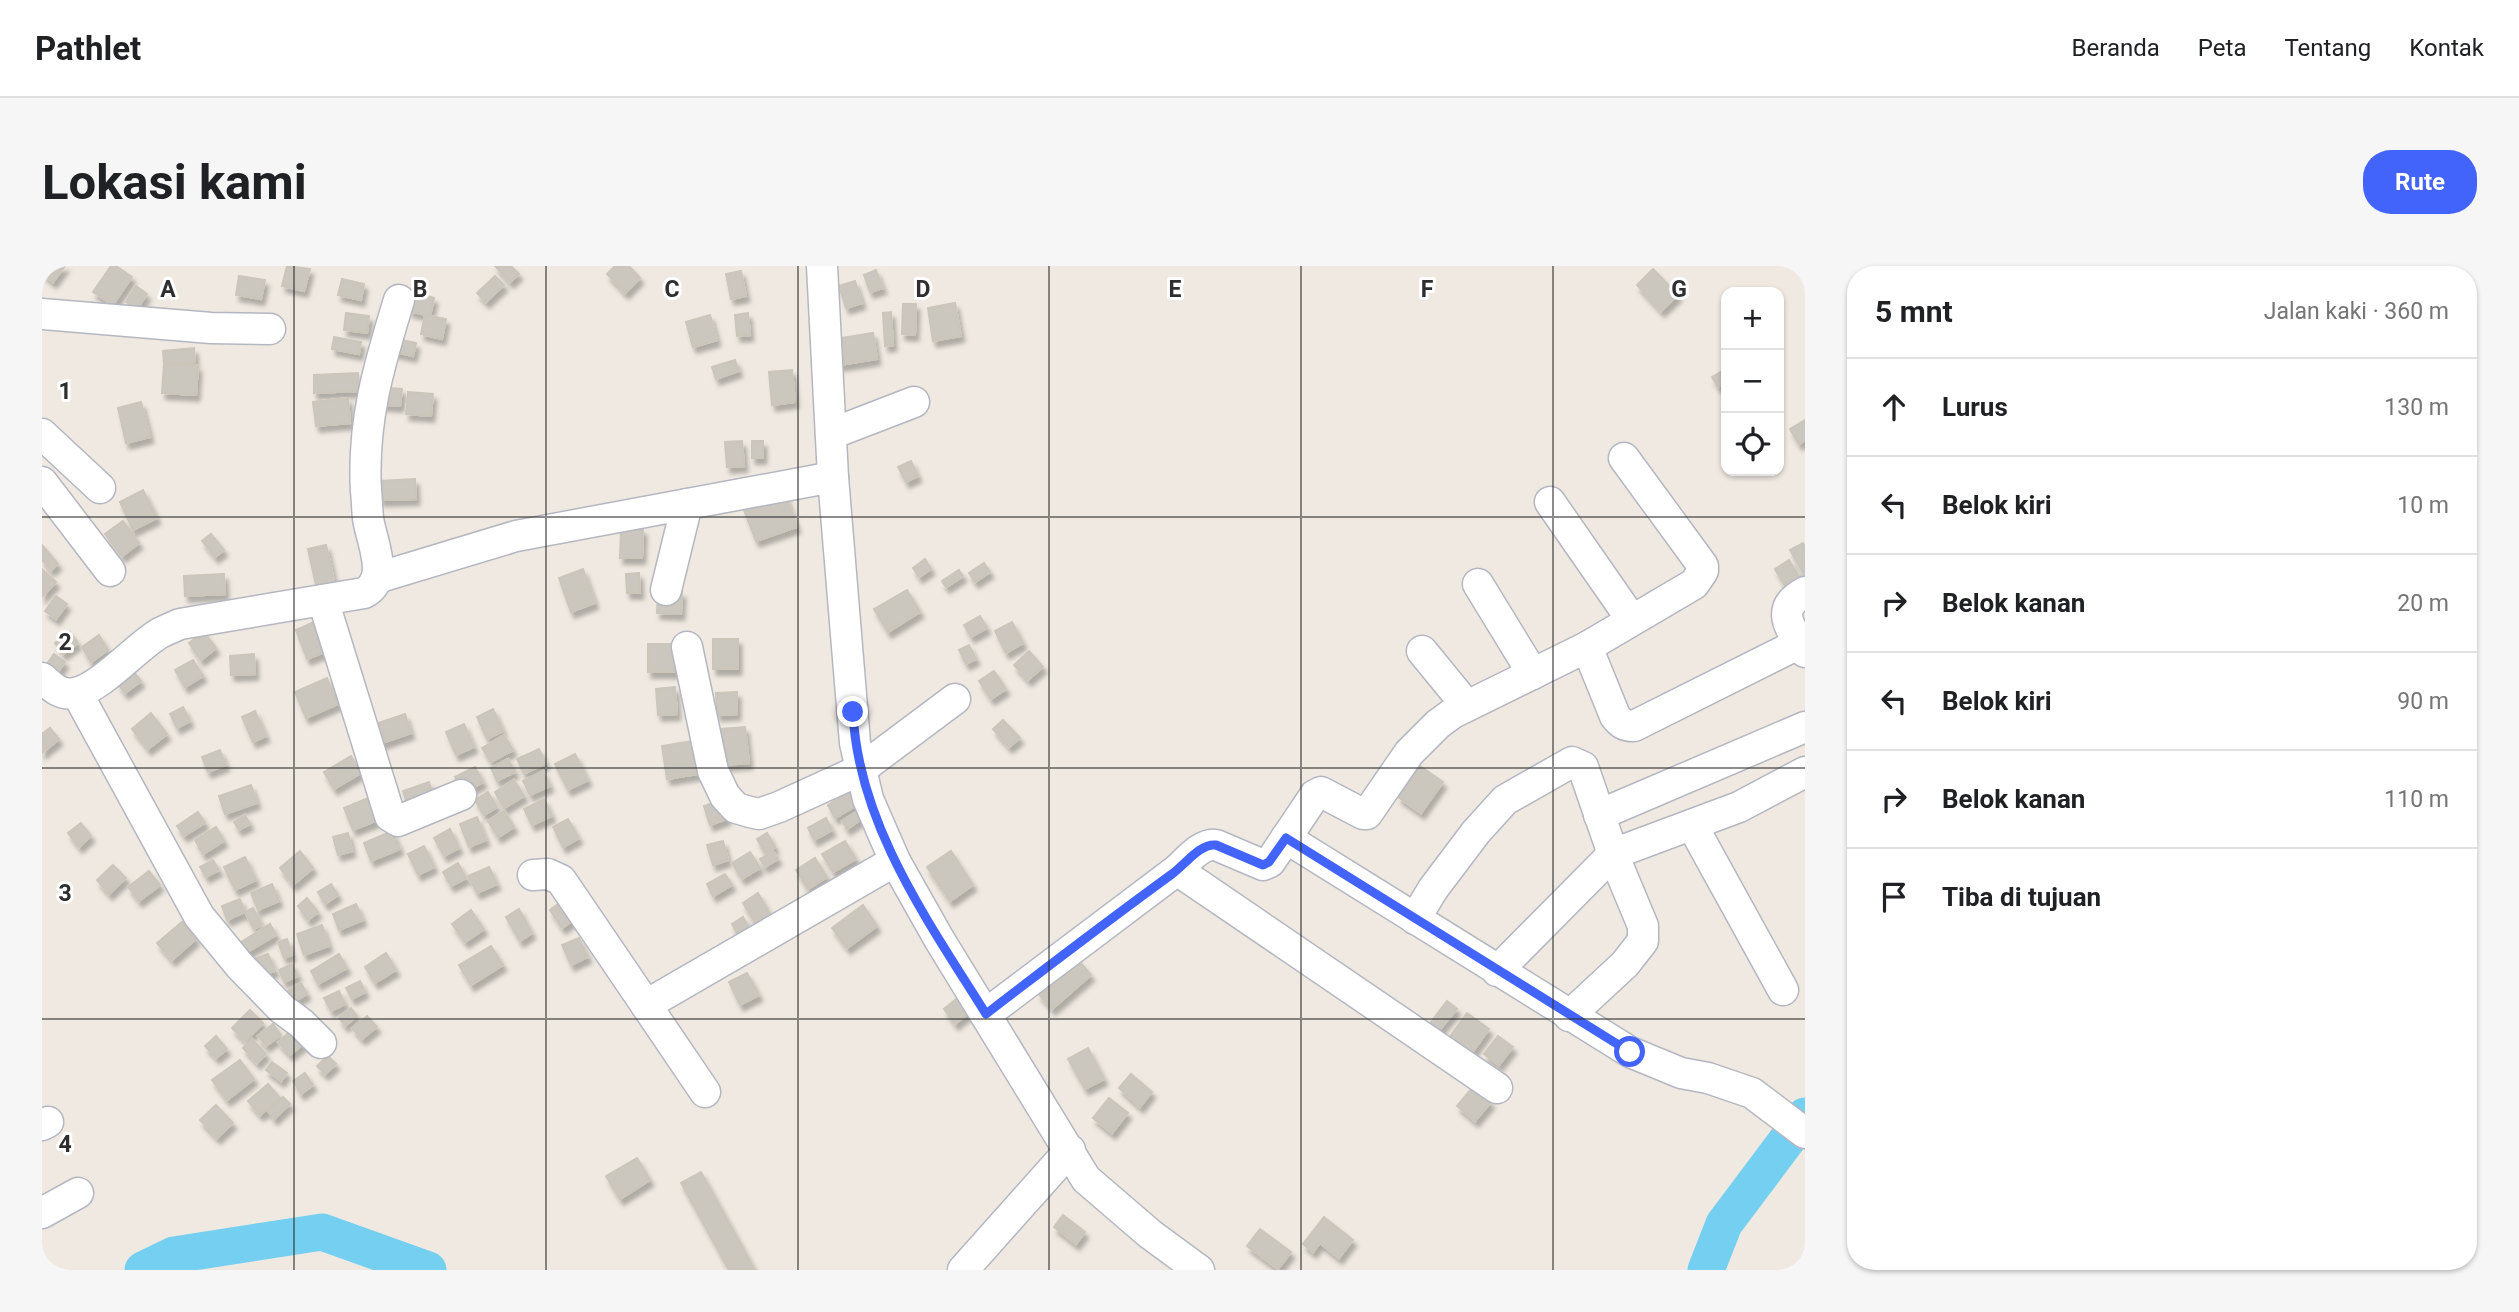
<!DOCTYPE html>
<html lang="id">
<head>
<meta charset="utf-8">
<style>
  body { margin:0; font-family:Roboto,sans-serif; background:#f6f6f6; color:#202124 }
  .controls { position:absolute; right:21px; top:21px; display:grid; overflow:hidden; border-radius:14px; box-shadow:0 2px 5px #0004 }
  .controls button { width:63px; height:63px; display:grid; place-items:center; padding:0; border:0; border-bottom:2px solid #e0e0e0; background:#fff; color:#202124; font:35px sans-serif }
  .stop { position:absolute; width:21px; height:21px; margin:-16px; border:5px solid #4264fb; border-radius:50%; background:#fff }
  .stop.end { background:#4264fb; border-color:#fff; box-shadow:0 2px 7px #0008 }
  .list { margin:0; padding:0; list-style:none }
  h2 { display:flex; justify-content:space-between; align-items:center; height:91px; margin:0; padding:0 28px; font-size:30px }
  h2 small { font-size:23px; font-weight:400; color:#757577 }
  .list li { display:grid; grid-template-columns:46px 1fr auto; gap:21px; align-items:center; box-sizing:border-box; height:98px; padding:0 28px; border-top:2px solid #e0e0e0 }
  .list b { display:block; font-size:26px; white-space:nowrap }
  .list em { font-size:23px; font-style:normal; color:#757577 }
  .icon { flex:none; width:38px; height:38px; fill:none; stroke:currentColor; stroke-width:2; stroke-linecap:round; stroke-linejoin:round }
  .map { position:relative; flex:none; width:1763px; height:1004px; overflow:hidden; border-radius:28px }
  header { display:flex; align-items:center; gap:42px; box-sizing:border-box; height:98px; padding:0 35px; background:#fff; border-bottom:2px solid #e0e0e0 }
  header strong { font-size:33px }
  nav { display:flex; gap:38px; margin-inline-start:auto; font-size:24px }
  .intro { display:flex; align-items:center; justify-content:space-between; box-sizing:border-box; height:168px; padding:0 42px }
  h1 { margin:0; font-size:49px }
  .button { padding:18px 32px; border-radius:28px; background:#4264fb; color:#fff; font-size:24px; font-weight:700 }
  main { display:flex; gap:42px; padding:0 42px }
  aside { flex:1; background:#fff; border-radius:28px; box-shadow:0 2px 5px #0004 }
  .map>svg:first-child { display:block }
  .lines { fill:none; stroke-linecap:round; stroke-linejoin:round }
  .river { stroke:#75cff0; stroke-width:37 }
  .building { fill:#cbc7bf; stroke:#cbc5ba; stroke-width:2; filter:url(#shadow) }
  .minor-casing { stroke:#b4b7c1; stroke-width:33 }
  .minor { stroke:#fff; stroke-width:30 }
  .route { stroke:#4264fb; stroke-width:9 }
  .grid { fill:none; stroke:#2e2e2e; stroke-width:2; stroke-opacity:0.55 }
  .grid-label { font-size:23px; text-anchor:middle; font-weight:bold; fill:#2e2e2e; stroke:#fff; stroke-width:6; stroke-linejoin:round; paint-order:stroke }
</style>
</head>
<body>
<header>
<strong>Pathlet</strong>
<nav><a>Beranda</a><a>Peta</a><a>Tentang</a><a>Kontak</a></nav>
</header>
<div class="intro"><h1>Lokasi kami</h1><a class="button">Rute</a></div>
<main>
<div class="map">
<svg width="1763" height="1004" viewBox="0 0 1763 1004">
  <defs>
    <filter id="shadow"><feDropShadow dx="3.5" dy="6" stdDeviation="2" flood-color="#0004"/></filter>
  </defs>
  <rect width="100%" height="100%" fill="#efe9e1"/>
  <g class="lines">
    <g class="river">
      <polyline points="101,1004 132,989 280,966 386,1004"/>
      <polyline points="1664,1004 1682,958 1763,850"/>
    </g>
  </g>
  <g class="building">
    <polygon points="7,0 23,0 11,16 1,8"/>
    <polygon points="69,0 74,0 90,11 71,39 51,26"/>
    <polygon points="245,0 268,3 262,25 240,20"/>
    <polygon points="453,0 469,0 477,8 468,16"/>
    <polygon points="573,0 587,0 598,12 583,27 565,8"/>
    <polygon points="1611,3 1636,29 1619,45 1595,19"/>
    <polygon points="834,4 841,22 828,26 822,9"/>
    <polygon points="699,5 704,30 689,33 684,8"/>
    <polygon points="197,10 223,14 219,33 194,29"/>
    <polygon points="453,10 462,19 444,36 435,27"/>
    <polygon points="300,13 322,18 319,34 296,29"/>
    <polygon points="813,15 820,37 804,42 797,20"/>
    <polygon points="94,20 105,28 95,43 84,36"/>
    <polygon points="371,26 392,32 388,50 367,45"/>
    <polygon points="913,37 919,70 891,75 886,42"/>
    <polygon points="861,38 874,38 873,69 860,68"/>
    <polygon points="849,46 851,79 843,80 841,47"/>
    <polygon points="304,47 327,50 325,67 302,64"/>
    <polygon points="706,47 708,69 695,70 693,49"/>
    <polygon points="383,49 404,53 400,73 379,68"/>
    <polygon points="668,49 675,74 651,81 644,56"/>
    <polygon points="831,67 835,93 797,99 793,73"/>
    <polygon points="292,71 319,76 317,88 290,83"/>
    <polygon points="351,72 374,77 371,90 348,85"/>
    <polygon points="152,82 153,96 122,98 121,85"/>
    <polygon points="693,94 697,105 674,113 670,101"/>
    <polygon points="122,98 156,100 154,129 120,127"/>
    <polygon points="1684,103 1684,116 1676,121 1670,111"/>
    <polygon points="750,104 753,136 730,139 727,106"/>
    <polygon points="316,107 317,125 272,127 272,109"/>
    <polygon points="334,121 360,123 358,140 333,138"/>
    <polygon points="366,126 391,128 389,150 364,148"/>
    <polygon points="306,132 308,157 274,160 271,136"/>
    <polygon points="99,136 108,171 84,177 76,142"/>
    <polygon points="1763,154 1763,174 1757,178 1748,163"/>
    <polygon points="700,175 702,200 685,201 683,176"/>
    <rect x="710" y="175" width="11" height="17"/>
    <polygon points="869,195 876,210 864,216 856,201"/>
    <polygon points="373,213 374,233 338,234 337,215"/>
    <polygon points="101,224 115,252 91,264 78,236"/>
    <polygon points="743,229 755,261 714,275 702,244"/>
    <polygon points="81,255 97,277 80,290 63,268"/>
    <polygon points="579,263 601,263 600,292 578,292"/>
    <polygon points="169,268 182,284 173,291 160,275"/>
    <polygon points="1761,277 1763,281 1763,310 1748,284"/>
    <polygon points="0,279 16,298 9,304 0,294"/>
    <polygon points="284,279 292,315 274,319 266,283"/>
    <polygon points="883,293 889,303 877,311 871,302"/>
    <polygon points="1747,294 1760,315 1745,323 1733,303"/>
    <polygon points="942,297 948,306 933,316 927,307"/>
    <polygon points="0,303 14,316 0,331"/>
    <polygon points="541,303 553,337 529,346 517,312"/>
    <polygon points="917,304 921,310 904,321 900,315"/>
    <polygon points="597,307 598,327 585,327 584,308"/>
    <polygon points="182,308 183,328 143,330 142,310"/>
    <polygon points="865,324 878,346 846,366 832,343"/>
    <polygon points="616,326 640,326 639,348 615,347"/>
    <polygon points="14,330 25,338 14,353 3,345"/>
    <polygon points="938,350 945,362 929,371 922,359"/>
    <polygon points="272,356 283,386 265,393 254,364"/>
    <polygon points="970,356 981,377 964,387 953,365"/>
    <polygon points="28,366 36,377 21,388 13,377"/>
    <polygon points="162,366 174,382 159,394 147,377"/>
    <polygon points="57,369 66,384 49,396 40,381"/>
    <rect x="671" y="373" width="25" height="30"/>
    <polygon points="606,378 634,378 633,406 606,406"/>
    <polygon points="927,379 934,393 924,398 917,384"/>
    <polygon points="987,385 1001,401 986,414 972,399"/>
    <polygon points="12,388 23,396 13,410 2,402"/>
    <polygon points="212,388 213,408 189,409 188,390"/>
    <polygon points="151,394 161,410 143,421 133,404"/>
    <polygon points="952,405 964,423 949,433 937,415"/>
    <polygon points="92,406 99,415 83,427 76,418"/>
    <polygon points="285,412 296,438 264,452 253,426"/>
    <polygon points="633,421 635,448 616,449 614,423"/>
    <polygon points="695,426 695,448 675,449 674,427"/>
    <polygon points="141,441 148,455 135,462 128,448"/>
    <polygon points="451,443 461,465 445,473 435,451"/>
    <polygon points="213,445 224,470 211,476 200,451"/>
    <polygon points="109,447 125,468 106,483 90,463"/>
    <polygon points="363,448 369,467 337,478 331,459"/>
    <polygon points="961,454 978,472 967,481 951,463"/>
    <polygon points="422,458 432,481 414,489 404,466"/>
    <polygon points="703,461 707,497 683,499 679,463"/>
    <polygon points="8,462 17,473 0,487 0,468"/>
    <polygon points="462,469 471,484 449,496 440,482"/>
    <polygon points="651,475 656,508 625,513 620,480"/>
    <polygon points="497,483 504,497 482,508 475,493"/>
    <polygon points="178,484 184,499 166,506 160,491"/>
    <polygon points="533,488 546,514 526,524 513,498"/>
    <polygon points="309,490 319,507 292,523 282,506"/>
    <polygon points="466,493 473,506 455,515 449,502"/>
    <polygon points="1378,500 1401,516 1379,547 1356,531"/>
    <polygon points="433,501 441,516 421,527 413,511"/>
    <polygon points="501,505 508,520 488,529 481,515"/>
    <polygon points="472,514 482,530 462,542 453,526"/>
    <polygon points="387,516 392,534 367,543 361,525"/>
    <polygon points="209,519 215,537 183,548 177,530"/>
    <polygon points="446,526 455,541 442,549 433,534"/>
    <polygon points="807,526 815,539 793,552 786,539"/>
    <polygon points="326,532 336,554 311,564 302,542"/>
    <polygon points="502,533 510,550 490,559 482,543"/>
    <polygon points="679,534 685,553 668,559 662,540"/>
    <polygon points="462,545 472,561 456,571 446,555"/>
    <polygon points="816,545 821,552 805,563 800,555"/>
    <polygon points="156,546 163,557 142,570 135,560"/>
    <polygon points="203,549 208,558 197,564 192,556"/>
    <polygon points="435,551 444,574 427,581 418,558"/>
    <polygon points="784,552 790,564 772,574 766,562"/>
    <polygon points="526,553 537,572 521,581 511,561"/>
    <polygon points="39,557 49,570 37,581 26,567"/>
    <polygon points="174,561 182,575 161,588 153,574"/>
    <polygon points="408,563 417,582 402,590 392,572"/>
    <polygon points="350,565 358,583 329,595 322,577"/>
    <polygon points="306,567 310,585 296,589 291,571"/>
    <polygon points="725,567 733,581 723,587 715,573"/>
    <polygon points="681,575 686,594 671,599 665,579"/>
    <polygon points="803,575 814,593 791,606 780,588"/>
    <polygon points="382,580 392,601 376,609 366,588"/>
    <polygon points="258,585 271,602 251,619 238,602"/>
    <polygon points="731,585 736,593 723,601 718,593"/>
    <polygon points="909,585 931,619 908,635 885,601"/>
    <polygon points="708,586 718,602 700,613 690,597"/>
    <polygon points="203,591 214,614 193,624 182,601"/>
    <polygon points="773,592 785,611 766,623 754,604"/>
    <polygon points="171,594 177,604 164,611 158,601"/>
    <polygon points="416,597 424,612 409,620 401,606"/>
    <polygon points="71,599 84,612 67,628 55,614"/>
    <polygon points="447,601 455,618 435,627 426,610"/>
    <polygon points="107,605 118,619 97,635 86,621"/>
    <polygon points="683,608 690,619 671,630 665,618"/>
    <polygon points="230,618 237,635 216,644 209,627"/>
    <polygon points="289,618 296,629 283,638 276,626"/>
    <polygon points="716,627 728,648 713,657 701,637"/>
    <polygon points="527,630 540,648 520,662 508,644"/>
    <polygon points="265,632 276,646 266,654 256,640"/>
    <polygon points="198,633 203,646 185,654 180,640"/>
    <polygon points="314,638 321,654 297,664 291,648"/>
    <polygon points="821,639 835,660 805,682 790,662"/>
    <polygon points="211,642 220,659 212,663 203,646"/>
    <polygon points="477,643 490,667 478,675 464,651"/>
    <polygon points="429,644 442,663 423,676 410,658"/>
    <polygon points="701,651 711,668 699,675 690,658"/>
    <polygon points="140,656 154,673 130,694 115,677"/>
    <polygon points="228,658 234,669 202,688 196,678"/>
    <polygon points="280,659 287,680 262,689 255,668"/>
    <polygon points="537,672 546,691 529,699 520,679"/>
    <polygon points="245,673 250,689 242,692 236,676"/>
    <polygon points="449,680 461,699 429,719 417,699"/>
    <polygon points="344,687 354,704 333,717 323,701"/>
    <polygon points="226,688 233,705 221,709 214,692"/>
    <polygon points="297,688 305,702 276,718 269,705"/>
    <polygon points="1035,693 1049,709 1010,743 996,727"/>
    <polygon points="250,698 256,710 242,716 237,704"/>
    <polygon points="705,707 717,729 698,739 687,716"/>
    <polygon points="318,715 323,726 310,733 304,722"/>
    <polygon points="259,717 265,728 245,740 239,729"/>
    <polygon points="297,725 303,738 289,745 282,732"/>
    <polygon points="918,730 929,745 913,758 902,743"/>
    <polygon points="1405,735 1415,743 1395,767 1386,760"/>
    <polygon points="309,742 315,750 303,760 297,752"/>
    <polygon points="208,744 221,757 203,775 190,762"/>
    <polygon points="1425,747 1447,763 1429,788 1407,772"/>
    <polygon points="325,750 335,761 320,773 310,762"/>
    <polygon points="231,758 239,769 224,780 216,770"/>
    <polygon points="253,761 265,775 248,789 236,776"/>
    <polygon points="174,770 185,783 174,792 163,780"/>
    <polygon points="1456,770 1471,781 1457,799 1442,788"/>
    <polygon points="210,773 224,788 215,797 201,782"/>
    <polygon points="1046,782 1062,813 1043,823 1026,793"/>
    <polygon points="286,790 294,798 283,808 275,800"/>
    <polygon points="198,794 212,813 185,834 170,814"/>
    <polygon points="230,796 245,807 239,815 224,804"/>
    <polygon points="263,807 271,819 259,828 251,815"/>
    <polygon points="1089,808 1110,826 1098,841 1077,822"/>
    <polygon points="226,818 238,832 218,849 206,835"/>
    <polygon points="1431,821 1449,836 1433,855 1415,840"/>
    <polygon points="241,831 248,838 232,853 226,845"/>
    <polygon points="1067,832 1086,847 1070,867 1051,852"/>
    <polygon points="174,839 191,857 175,872 158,854"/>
    <polygon points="595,892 608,914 578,933 564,910"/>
    <polygon points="659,906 713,1004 687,1004 639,917"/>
    <polygon points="1021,949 1043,966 1034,978 1012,961"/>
    <polygon points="1282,951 1311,974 1297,992 1278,977 1271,986 1261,978"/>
    <polygon points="1218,963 1249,986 1236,1003 1205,980"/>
  </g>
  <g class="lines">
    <defs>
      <g id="minor">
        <polyline points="780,0 791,211 813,477 826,533 853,595 897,673 1044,913 1108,968 1157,1004"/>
        <polyline points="0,48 169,62 228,63"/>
        <polyline points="0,168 58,222"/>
        <polyline points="789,168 872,136"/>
        <polyline points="0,216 68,305"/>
        <polyline points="1508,236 1590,354"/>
        <polyline points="335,312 474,270 791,211"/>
        <polyline points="1436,318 1491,408"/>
        <polyline points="624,324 645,238"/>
        <path d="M1763,326C1731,343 1749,363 1763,386"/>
        <polyline points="281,334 348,550 356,555 419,529"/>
        <polyline points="645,381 671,505 683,530 694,542 708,546 717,548 737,541 818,504 913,433"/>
        <path d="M1545,381L1573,450C1579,458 1583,460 1592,460L1758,377"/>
        <polyline points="1380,385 1425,440"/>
        <path d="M0,412C10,421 19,430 33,427C59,422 94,381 118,367C124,364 131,361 138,358L322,327C349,313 329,275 326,252C325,243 325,234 324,225C320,156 337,99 357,34"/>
        <polyline points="35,427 157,650 198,700 240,743 259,757 279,777"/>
        <polyline points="1557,549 1763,461"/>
        <polyline points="1650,559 1741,724"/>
        <polyline points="1244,572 1588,786 1639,807 1666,812 1710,827 1763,867"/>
        <polyline points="1135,604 1455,822"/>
        <polyline points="491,609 506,608 519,614 604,739"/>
        <polyline points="1373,653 1391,623 1434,566 1463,534 1530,496 1541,501 1571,588 1601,660 1601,675 1583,698 1527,750"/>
        <polyline points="1455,705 1571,588 1697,541 1763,506"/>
        <path d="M944,748L1135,604C1145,595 1159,577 1174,579L1221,599L1228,596L1273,529L1279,526L1321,548H1325L1367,487L1396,458L1411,447L1545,381L1652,318L1661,305V300L1582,192"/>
        <polyline points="663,826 604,739 853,595"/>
        <polyline points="0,859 6,856"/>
        <polyline points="0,947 36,927"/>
        <polyline points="921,1004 1028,884"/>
      </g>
    </defs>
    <use href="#minor" class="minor-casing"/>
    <use href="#minor" class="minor"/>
  </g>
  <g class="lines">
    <path class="route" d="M811,446C816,558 886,655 944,748C1005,701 1067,654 1130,608C1143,599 1158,577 1174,579L1221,599L1227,596L1244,572L1588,786"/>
  </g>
  <path class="grid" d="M252,0V1004M504,0V1004M756,0V1004M1007,0V1004M1259,0V1004M1511,0V1004M0,251H1763M0,502H1763M0,753H1763"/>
  <g class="grid-label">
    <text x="126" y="31">A</text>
    <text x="378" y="31">B</text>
    <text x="630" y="31">C</text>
    <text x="881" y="31">D</text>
    <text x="1133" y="31">E</text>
    <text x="1385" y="31">F</text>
    <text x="1637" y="31">G</text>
    <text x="23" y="133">1</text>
    <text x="23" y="384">2</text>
    <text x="23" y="635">3</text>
    <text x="23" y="886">4</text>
  </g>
</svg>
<div class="controls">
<button>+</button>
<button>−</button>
<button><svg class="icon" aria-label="locate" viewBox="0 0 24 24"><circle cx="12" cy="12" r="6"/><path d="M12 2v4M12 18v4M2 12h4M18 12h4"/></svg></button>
</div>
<div class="stop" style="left:1588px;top:786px"></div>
<div class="stop end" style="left:811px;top:446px"></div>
</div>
<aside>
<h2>5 mnt<small>Jalan kaki · 360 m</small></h2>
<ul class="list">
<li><svg class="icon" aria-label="ahead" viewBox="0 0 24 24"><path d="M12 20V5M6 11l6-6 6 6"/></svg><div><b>Lurus</b></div><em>130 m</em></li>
<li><svg class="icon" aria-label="left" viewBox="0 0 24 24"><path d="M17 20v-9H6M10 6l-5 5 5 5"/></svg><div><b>Belok kiri</b></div><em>10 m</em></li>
<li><svg class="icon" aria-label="right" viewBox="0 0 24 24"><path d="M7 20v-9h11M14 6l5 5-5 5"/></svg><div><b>Belok kanan</b></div><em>20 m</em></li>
<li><svg class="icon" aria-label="left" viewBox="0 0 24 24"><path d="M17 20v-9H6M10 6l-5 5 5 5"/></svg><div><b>Belok kiri</b></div><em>90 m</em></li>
<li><svg class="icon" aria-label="right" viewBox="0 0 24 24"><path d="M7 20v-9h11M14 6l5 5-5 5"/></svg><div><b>Belok kanan</b></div><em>110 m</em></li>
<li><svg class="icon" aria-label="arrive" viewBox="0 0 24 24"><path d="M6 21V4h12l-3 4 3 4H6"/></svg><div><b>Tiba di tujuan</b></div></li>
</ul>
</aside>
</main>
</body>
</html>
